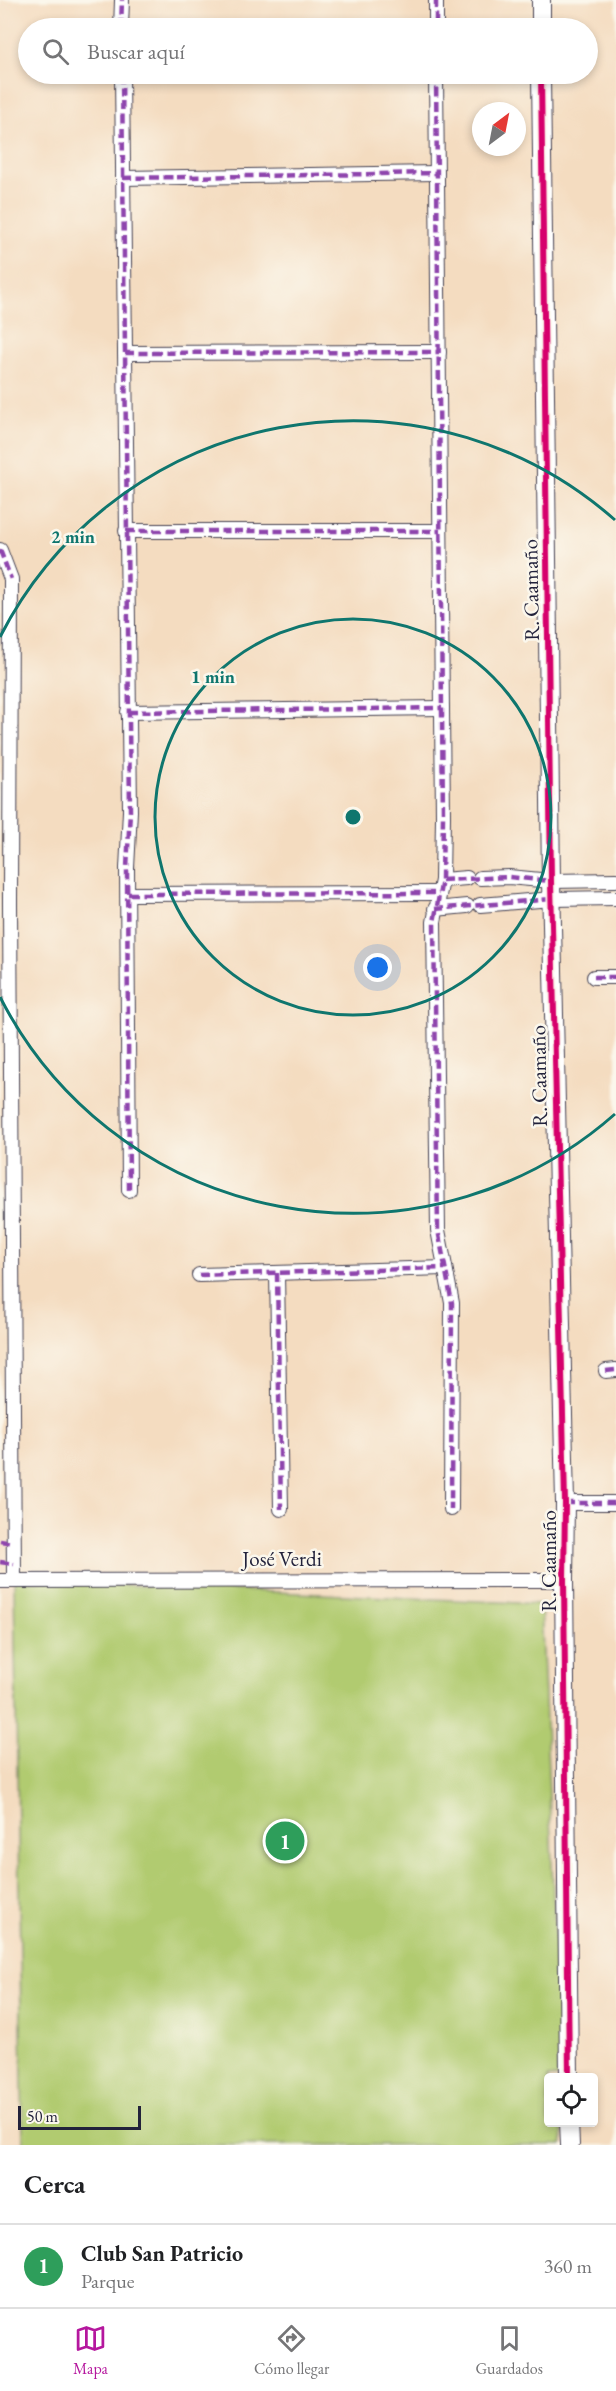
<!DOCTYPE html>
<html lang="es">
<head>
<meta charset="utf-8">
<style>
  body { margin:0; font-family:"EB Garamond",serif; background:#f2f2f2; color:#202124 }
  .controls { position:absolute; right:18px; bottom:18px; display:grid; overflow:hidden; border-radius:6px; box-shadow:0 3px 9px #0003 }
  .controls button { width:54px; height:54px; display:grid; place-items:center; padding:0; border:0; border-bottom:2px solid #e0e0e0; background:#fff; color:#202124; font:30px sans-serif }
  .compass { position:absolute; left:472px; top:102px; width:54px; height:54px; border-radius:50%; background:#fff; box-shadow:0 3px 9px #0003; rotate:32deg }
  .scale { position:absolute; left:18px; bottom:15px; width:123px; box-sizing:border-box; padding-left:6px; border:3px solid #22223b; border-top:0; font-size:16px; line-height:21px; white-space:nowrap; color:#22223b; -webkit-text-stroke:4px #fbf7ec; paint-order:stroke }
  .you { position:absolute; left:378px; top:968px; width:21px; height:21px; margin:-15px; border:4px solid #fff; border-radius:50%; background:#1a73e8; box-shadow:0 0 0 9px #1a73e833 }
  .badge { display:grid; place-items:center; width:39px; height:39px; border-radius:50%; background:#b5179e; color:#fff; font-size:20px; font-weight:700 }
  .pin { position:absolute; translate:-50% -50%; border:3px solid #fff; box-shadow:0 2px 6px #0006 }
  .list { margin:0; padding:0; list-style:none }
  h2 { display:flex; justify-content:space-between; align-items:center; height:78px; margin:0; padding:0 24px; font-size:26px }
  h2 small { font-size:20px; font-weight:400; color:#757577 }
  .list li { display:grid; grid-template-columns:39px 1fr auto; gap:18px; align-items:center; box-sizing:border-box; height:84px; padding:0 24px; border-top:2px solid #e0e0e0 }
  .list b { display:block; font-size:22px; white-space:nowrap }
  .list p { margin:0; font-size:20px; white-space:nowrap; color:#757577 }
  .list em { font-size:20px; font-style:normal; color:#757577 }
  .icon { flex:none; width:33px; height:33px; fill:none; stroke:currentColor; stroke-width:2; stroke-linecap:round; stroke-linejoin:round }
  .map { position:relative; flex:none; width:616px; height:2145px; overflow:hidden }
  .search { position:absolute; background:#fff; box-shadow:0 3px 9px #0003; left:18px; right:18px; top:18px; height:66px; display:flex; align-items:center; gap:15px; box-sizing:border-box; padding:0 21px; border-radius:33px; color:#757577; font-size:22px }
  .sheet { height:162px; background:#fff }
  nav { display:flex; justify-content:space-around; align-items:center; box-sizing:border-box; height:84px; border-top:2px solid #e0e0e0; background:#fff; font-size:16px; color:#757577 }
  nav a { display:grid; justify-items:center; gap:3px }
  nav .on { color:#b5179e }
  .map>svg:first-child { display:block }
  .green { fill:#b1cb70; stroke:#6a7656; stroke-width:1.5 }
  .lines { fill:none; stroke-linecap:round; stroke-linejoin:round }
  .minor-casing { stroke:#423e4f; stroke-width:16 }
  .tertiary-casing { stroke:#423e4f; stroke-width:20 }
  .minor { stroke:#fff; stroke-width:14 }
  .tertiary { stroke:#fff; stroke-width:18 }
  .quiet { stroke:#8e44ad; stroke-width:4.5; stroke-dasharray:9 4.5; stroke-linecap:butt }
  .cycleway-casing { stroke:#fbf7ec; stroke-width:10 }
  .cycleway { stroke:#d6006c; stroke-width:6 }
  .ring { fill:none; stroke:#0f766e; stroke-width:3 }
  .labels { text-anchor:middle; stroke-width:5; stroke-linejoin:round; paint-order:stroke }
  .street-label { font-size:21px; fill:#22223b; stroke:#fbf7ec }
  .centre { fill:#0f766e; stroke:#fbf7ec; stroke-width:3 }
  .ring-label { font-size:18px; text-anchor:middle; font-weight:bold; fill:#0f766e; stroke:#fbf7ec; stroke-width:5; stroke-linejoin:round; paint-order:stroke }
</style>
</head>
<body>
<div class="map">
<svg width="616" height="2145" viewBox="0 0 616 2145">
  <rect width="100%" height="100%" fill="#fbf7ec"/>
  <filter id="ink" filterUnits="userSpaceOnUse"><feTurbulence type="fractalNoise" baseFrequency=".0167" numOctaves="2"/><feDisplacementMap in="SourceGraphic" scale="12" xChannelSelector="R" yChannelSelector="G"/><feConvolveMatrix kernelMatrix="1 2 1 2 8 2 1 2 1" color-interpolation-filters="sRGB"/></filter>
  <filter id="wash" filterUnits="userSpaceOnUse"><feTurbulence type="fractalNoise" baseFrequency=".008" numOctaves="4" result="noise"/><feDisplacementMap in="SourceGraphic" scale="24" xChannelSelector="R" yChannelSelector="G"/><feGaussianBlur stdDeviation="1.35" result="paint"/><feColorMatrix in="noise" values="0 0 0 0 0 0 0 0 0 0 0 0 0 0 0 0 0 1.4 0 .05"/><feComposite in="paint" operator="in"/></filter>
  <g filter="url(#wash)">
    <rect width="100%" height="100%" fill="#f4dcc0"/>
    <polygon class="green" points="14,1580 541,1604 561,2077 548,2078 548,2122 562,2123 563,2145 23,2145"/>
  </g>
  <g filter="url(#ink)">
    <g class="lines">
      <defs>
        <g id="minor">
          <polyline points="436,0 436,28"/>
          <polyline points="121,28 122,0"/>
          <polyline points="122,74 130,811 127,868 129,1190"/>
          <polyline points="436,74 443,817 442,880 434,922 438,1230 452,1303 451,1509"/>
          <polyline points="123,178 437,173"/>
          <polyline points="125,353 439,352"/>
          <polyline points="126,531 440,531"/>
          <polyline points="0,550 11,579 10,904 14,1580"/>
          <polyline points="128,712 442,708"/>
          <polyline points="480,878 509,877 551,881 616,880"/>
          <polyline points="442,880 467,878"/>
          <polyline points="128,894 439,893"/>
          <polyline points="480,905 552,899 616,898"/>
          <polyline points="435,909 467,906"/>
          <polyline points="594,977 616,977"/>
          <polyline points="277,1273 281,1509"/>
          <polyline points="199,1275 445,1268"/>
          <polyline points="606,1371 616,1370"/>
          <polyline points="565,1503 616,1503"/>
          <polyline points="0,1581 564,1580"/>
        </g>
        <g id="tertiary">
          <polyline points="541,0 541,28"/>
          <polyline points="541,74 551,881 565,1503 564,1580 569,2078"/>
          <polyline points="569,2122 570,2145"/>
        </g>
      </defs>
      <use href="#minor" class="minor-casing"/>
      <use href="#tertiary" class="tertiary-casing"/>
      <use href="#minor" class="minor"/>
      <use href="#tertiary" class="tertiary"/>
      <g class="quiet">
        <polyline points="436,0 436,28"/>
        <polyline points="121,28 122,0"/>
        <polyline points="122,74 130,811 127,868 129,1190"/>
        <polyline points="436,74 443,817 442,880 434,922 438,1230 452,1303 451,1509"/>
        <polyline points="123,178 437,173"/>
        <polyline points="125,353 439,352"/>
        <polyline points="126,531 440,531"/>
        <polyline points="0,550 11,579"/>
        <polyline points="128,712 442,708"/>
        <polyline points="442,880 509,877 551,881"/>
        <polyline points="128,894 439,893"/>
        <polyline points="435,909 552,899"/>
        <polyline points="594,977 616,977"/>
        <polyline points="277,1273 281,1509"/>
        <polyline points="199,1275 445,1268"/>
        <polyline points="606,1371 616,1370"/>
        <polyline points="565,1503 616,1503"/>
        <polyline points="0,1541 13,1543"/>
        <polyline points="0,1562 14,1564"/>
      </g>
      <defs>
        <polyline id="cycleway" points="541,74 551,881 565,1503 564,1580 569,2078"/>
      </defs>
      <use href="#cycleway" class="cycleway-casing"/>
      <use href="#cycleway" class="cycleway"/>
    </g>
  </g>
  <g class="ring">
    <circle cx="353" cy="817" r="198"/>
    <path d="M615 1114A396 396 0 0 1 0 997M0 637A396 396 0 0 1 615 520"/>
  </g>
  <g class="labels">
    <g class="street-label">
      <text transform="translate(531 590) rotate(-91)" y="7">R. Caamaño</text>
      <text transform="translate(539 1076) rotate(-91)" y="7">R. Caamaño</text>
      <text x="282" y="1566">José Verdi</text>
      <text transform="translate(549 1561) rotate(-90)" y="7">R. Caamaño</text>
    </g>
  </g>
  <circle cx="353" cy="817" r="9" class="centre"/>
  <g class="ring-label">
    <text x="73" y="543">2 min</text>
    <text x="213" y="683">1 min</text>
  </g>
</svg>
<div class="controls">
<button><svg class="icon" aria-label="locate" viewBox="0 0 24 24"><circle cx="12" cy="12" r="6"/><path d="M12 2v4M12 18v4M2 12h4M18 12h4"/></svg></button>
</div>
<svg class="compass" viewBox="-18 -18 36 36"><path d="M0-13l5 13h-10z" fill="#e53935"/><path d="M0 13l5-13h-10z" fill="#757577"/></svg>
<div class="scale">50 m</div>
<div class="you"></div>
<div class="pin badge" style="left:285px;top:1841px;background:#2e9e5b">1</div>
<div class="search"><svg class="icon" aria-label="search" viewBox="0 0 24 24"><circle cx="10" cy="10" r="6"/><path d="M15 15l6 6"/></svg>Buscar aquí</div>
</div>
<section class="sheet">
<h2>Cerca<small></small></h2>
<ul class="list">
<li><span class="badge" style="background:#2e9e5b">1</span><div><b>Club San Patricio</b><p>Parque</p></div><em>360 m</em></li>
</ul>
</section>
<nav>
<a class="on"><svg class="icon" aria-label="map" viewBox="0 0 24 24"><path d="M3 6l6-2 6 2 6-2v14l-6 2-6-2-6 2zM9 4v14M15 6v14"/></svg>Mapa</a>
<a><svg class="icon" aria-label="directions" viewBox="0 0 24 24"><path d="M12 3l9 9-9 9-9-9zM9 14v-3h6M13 9l2 2-2 2"/></svg>Cómo llegar</a>
<a><svg class="icon" aria-label="saved" viewBox="0 0 24 24"><path d="M7 4h10v16l-5-4-5 4z"/></svg>Guardados</a>
</nav>
</body>
</html>
